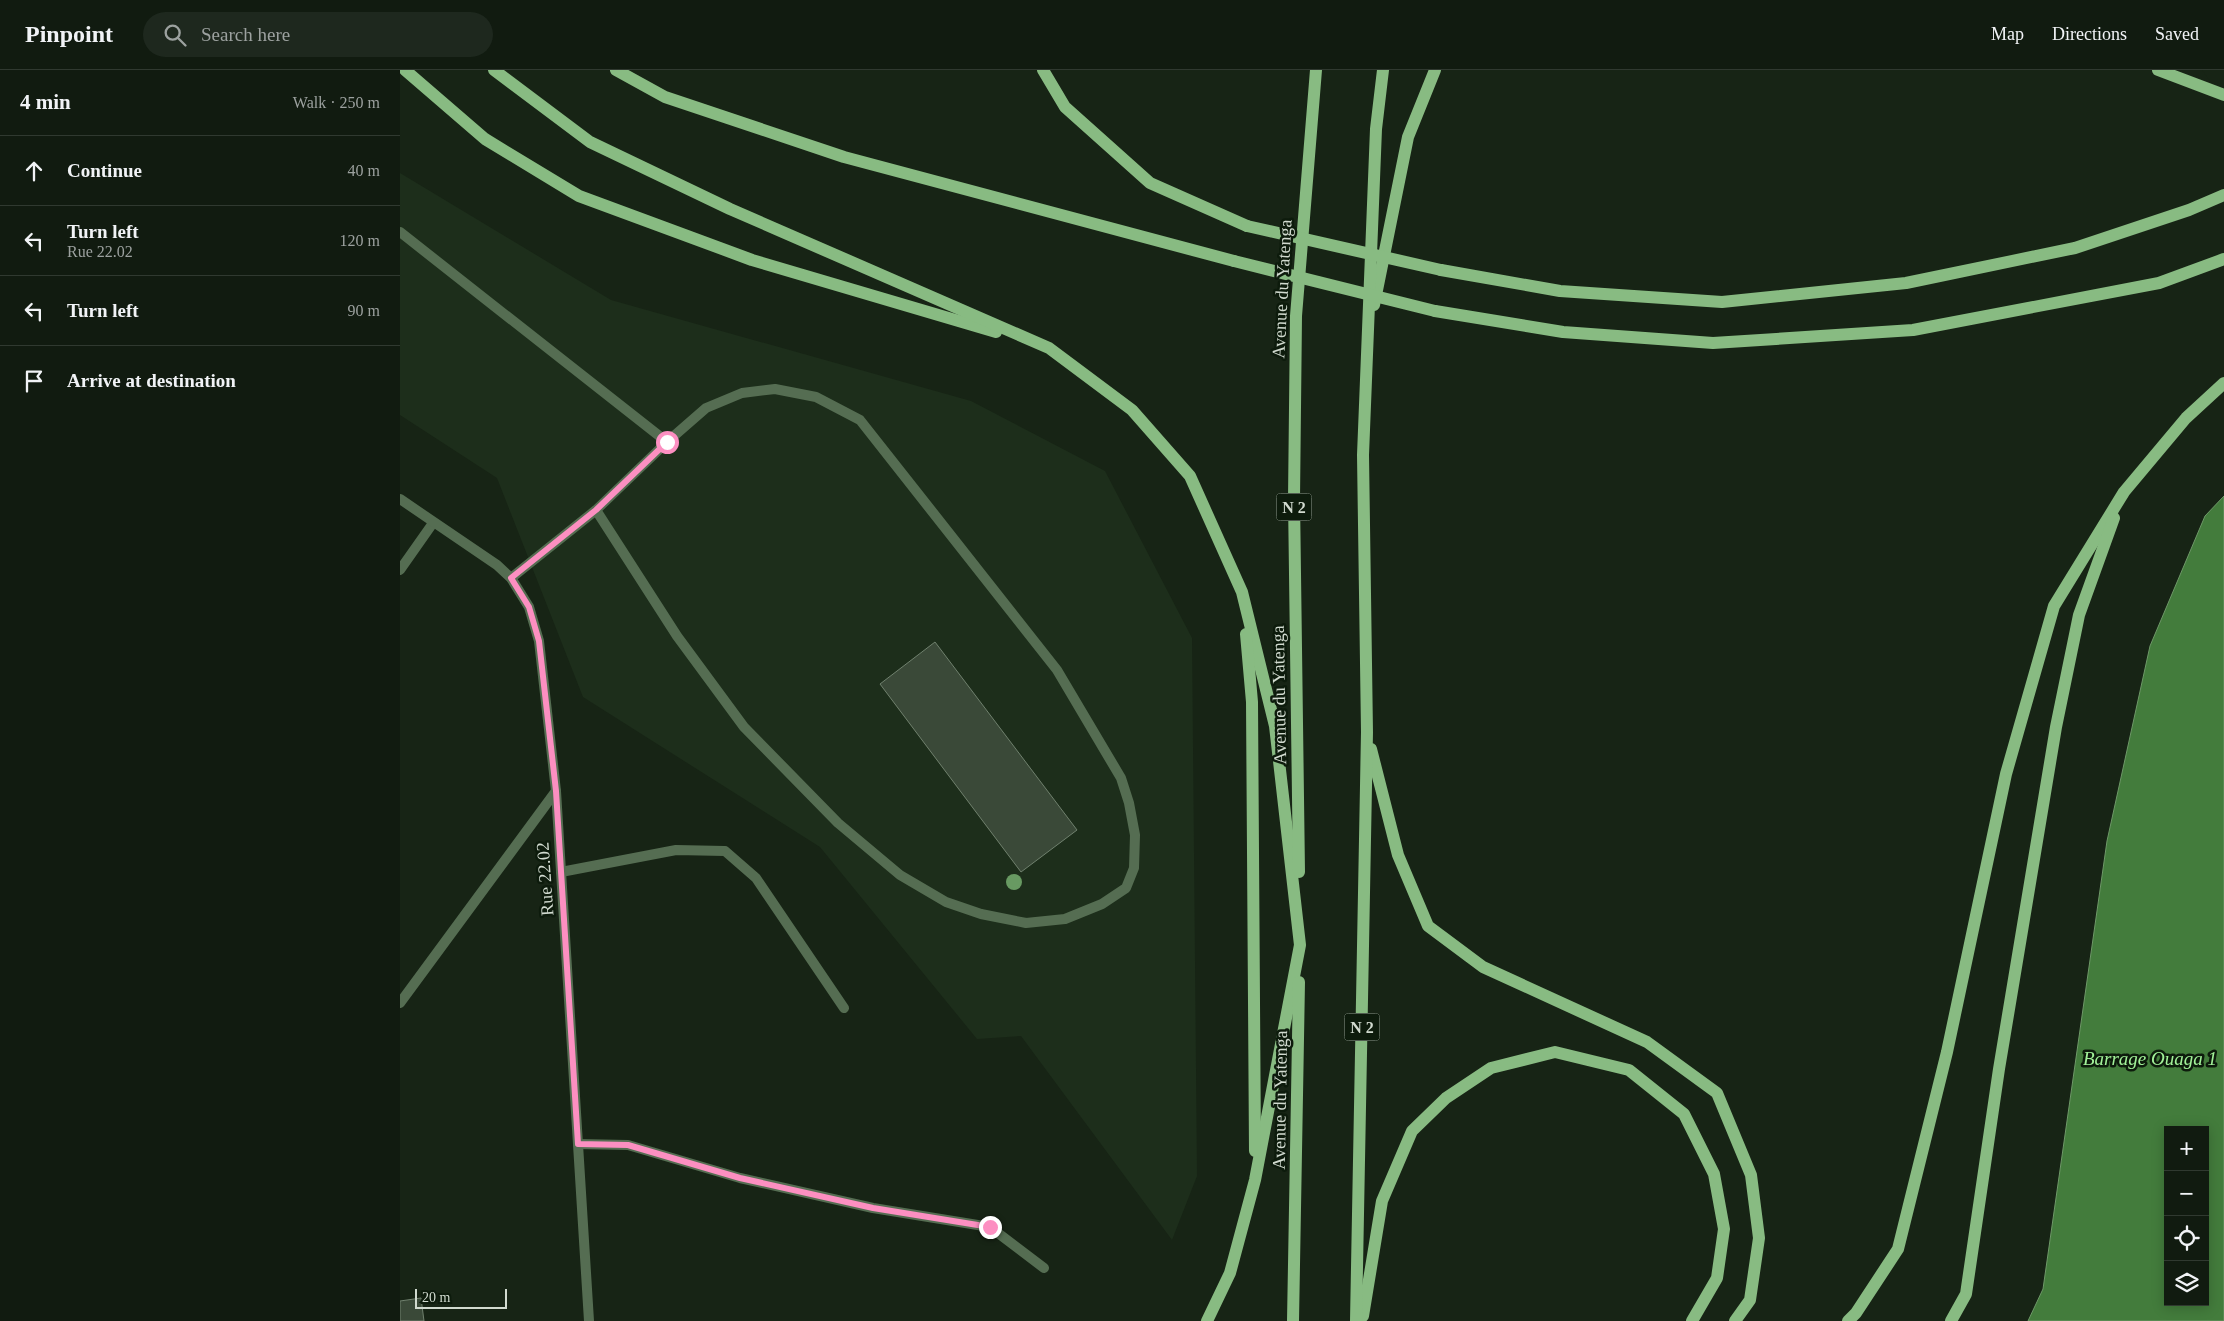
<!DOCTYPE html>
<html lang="en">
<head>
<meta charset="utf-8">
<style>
  body { margin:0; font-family:Georgia,serif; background:#1e281e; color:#f1f3f6 }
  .controls { position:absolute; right:15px; bottom:15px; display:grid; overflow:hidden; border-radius:0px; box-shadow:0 2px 12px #0003 }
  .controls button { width:45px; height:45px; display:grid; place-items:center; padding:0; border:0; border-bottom:1px solid #303930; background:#111b10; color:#f1f3f6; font:25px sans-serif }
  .scale { position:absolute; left:15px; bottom:12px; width:92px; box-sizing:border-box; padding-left:5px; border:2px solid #d1dacf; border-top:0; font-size:14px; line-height:18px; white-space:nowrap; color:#d1dacf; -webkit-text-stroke:4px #0d1b0c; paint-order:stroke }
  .stop { position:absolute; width:15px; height:15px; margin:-11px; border:4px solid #fc8fc1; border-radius:50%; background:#fff }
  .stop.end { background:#fc8fc1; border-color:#fff; box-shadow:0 1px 5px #0008 }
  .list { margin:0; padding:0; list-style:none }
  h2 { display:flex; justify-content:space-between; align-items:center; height:65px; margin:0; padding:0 20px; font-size:21px }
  h2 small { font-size:16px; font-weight:400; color:#9ca19f }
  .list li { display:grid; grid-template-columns:32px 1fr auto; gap:15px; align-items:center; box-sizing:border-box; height:70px; padding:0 20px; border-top:1px solid #303930 }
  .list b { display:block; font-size:19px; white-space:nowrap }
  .list p { margin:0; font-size:16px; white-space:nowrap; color:#9ca19f }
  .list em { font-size:16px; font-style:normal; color:#9ca19f }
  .icon { flex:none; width:28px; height:28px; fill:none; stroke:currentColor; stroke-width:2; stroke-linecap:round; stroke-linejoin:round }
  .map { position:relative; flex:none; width:1824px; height:1251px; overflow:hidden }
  header { display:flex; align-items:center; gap:30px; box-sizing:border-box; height:70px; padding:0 25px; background:#111b10; border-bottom:1px solid #303930 }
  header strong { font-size:24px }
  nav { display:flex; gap:28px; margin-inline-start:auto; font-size:18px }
  .search { width:350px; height:45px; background:#1e281e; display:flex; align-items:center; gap:12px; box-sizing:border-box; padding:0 18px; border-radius:28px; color:#9ca19f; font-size:19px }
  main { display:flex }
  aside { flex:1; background:#111b10 }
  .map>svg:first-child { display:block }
  .built { fill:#1d2e1b }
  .water { fill:#437c3c; stroke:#6e9868; fill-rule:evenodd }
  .pier { fill:#172415 }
  .building { fill:#3a4938; stroke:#70816e }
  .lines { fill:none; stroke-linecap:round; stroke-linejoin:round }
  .service { stroke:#556d52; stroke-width:10 }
  .minor { stroke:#556d52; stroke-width:10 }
  .tertiary { stroke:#556d52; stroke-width:10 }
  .primary { stroke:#88bb82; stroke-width:12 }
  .primary-bridge { stroke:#88bb82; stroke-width:12 }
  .tree { fill:#689a62 }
  .route { stroke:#fc8fc1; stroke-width:6 }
  .labels { text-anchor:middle; stroke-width:5; stroke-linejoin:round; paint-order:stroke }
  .shield { fill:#0d1b0c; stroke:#96a194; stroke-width:1 }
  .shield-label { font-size:16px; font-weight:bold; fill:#d1dacf }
  .street-label { font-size:18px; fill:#d1dacf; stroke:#0d1b0c }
  .water-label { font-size:19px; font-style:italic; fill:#a2f299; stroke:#0d1b0c }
</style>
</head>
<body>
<header>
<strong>Pinpoint</strong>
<div class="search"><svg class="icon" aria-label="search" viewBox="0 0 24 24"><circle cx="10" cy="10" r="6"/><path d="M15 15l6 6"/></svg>Search here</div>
<nav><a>Map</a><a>Directions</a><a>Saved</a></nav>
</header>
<main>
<aside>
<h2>4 min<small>Walk · 250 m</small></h2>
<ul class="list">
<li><svg class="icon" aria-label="ahead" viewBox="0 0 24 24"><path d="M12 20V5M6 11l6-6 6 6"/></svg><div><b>Continue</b></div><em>40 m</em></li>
<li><svg class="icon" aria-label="left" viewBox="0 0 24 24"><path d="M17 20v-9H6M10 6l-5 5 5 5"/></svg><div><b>Turn left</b><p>Rue 22.02</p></div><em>120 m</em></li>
<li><svg class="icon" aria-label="left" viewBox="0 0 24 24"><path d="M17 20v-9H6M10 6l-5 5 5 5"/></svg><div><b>Turn left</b></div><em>90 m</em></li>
<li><svg class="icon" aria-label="arrive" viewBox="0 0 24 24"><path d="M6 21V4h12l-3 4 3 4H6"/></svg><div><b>Arrive at destination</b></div></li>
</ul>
</aside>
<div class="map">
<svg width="1824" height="1251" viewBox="0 0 1824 1251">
  <rect width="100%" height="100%" fill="#172415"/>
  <polygon class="built" points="0,103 211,230 571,331 705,401 792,568 797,1106 772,1170 621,966 577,969 420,777 183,627 97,408 0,345"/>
  <path class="water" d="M1824,426V1251H1628L1643,1219L1707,771L1750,576L1805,446ZM1768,1060H1805V1232H1768Z"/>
  <polygon class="pier" points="1802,0 1824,0 1824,29 1822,28"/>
  <g class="building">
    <polygon points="535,572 677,760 621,802 480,614"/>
    <polygon points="21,1228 24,1251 0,1251 0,1231"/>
  </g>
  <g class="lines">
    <g class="service">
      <polyline points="0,162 267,372"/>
      <polyline points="111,508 196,440 267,372 306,338 342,323 375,319 416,327 460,350 657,600 721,708 729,733 735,765 734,798 726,818 702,834 665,849 626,853 581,844 546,832 500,805 438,753 344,657 277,566 196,440"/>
      <polyline points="161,802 276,780 325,781 356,808 444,938"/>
      <polyline points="178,1074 228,1075 340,1108 473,1138 590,1157 644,1198"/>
    </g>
    <g class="minor">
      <polyline points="0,500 33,453"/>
      <polyline points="0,933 156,721"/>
    </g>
    <polyline class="tertiary" points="0,429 97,495 111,508 129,537 139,571 156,721 189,1251"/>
    <g class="primary">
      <polyline points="5,0 85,69 179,126 352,190 596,262"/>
      <polyline points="94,0 190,72 330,139 649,278 732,340 790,406 842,522 875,656 900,875 855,1110 830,1203 807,1251"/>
      <polyline points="216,0 265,27 444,87 834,191"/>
      <polyline points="643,0 665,37 750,113 847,156"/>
      <polyline points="1758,0 1824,25"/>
      <polyline points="1041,200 1160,221 1322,232 1506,213 1675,178 1789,140 1824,125"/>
      <polyline points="974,235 1008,67 1035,0"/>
      <polyline points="1035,241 1163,262 1313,273 1513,260 1759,213 1824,189"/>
      <polyline points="846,564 852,632 855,1081"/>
      <polyline points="971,679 998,785 1028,856 1083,897 1247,972 1317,1023 1351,1105 1359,1168 1350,1230 1335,1251"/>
      <polyline points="899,802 894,429 896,246 916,0"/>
      <polyline points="963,1246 982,1131 1012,1061 1046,1028 1091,998 1155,982 1229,1000 1284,1044 1314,1104 1324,1159 1317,1208 1292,1251"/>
      <polyline points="893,1251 899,912"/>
      <polyline points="956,1251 967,662 963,385 976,59 983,0"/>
      <polyline points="1448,1251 1456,1243 1498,1179 1547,982 1606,704 1654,536 1724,422 1786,348 1824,313"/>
      <polyline points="1551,1251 1566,1224 1599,999 1656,657 1679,545 1714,448"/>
    </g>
    <g class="primary-bridge">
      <polyline points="847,156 1041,200"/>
      <polyline points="834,191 1035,241"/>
    </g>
  </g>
  <circle class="tree" cx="614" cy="812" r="8"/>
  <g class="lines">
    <polyline class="route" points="267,372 196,440 111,508 129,537 139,571 156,721 178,1074 228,1075 340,1108 473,1138 590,1157"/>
  </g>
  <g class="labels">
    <g class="shield">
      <rect x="876.5" y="423.5" width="35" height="27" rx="4"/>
      <rect x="944.5" y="943.5" width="35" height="27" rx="4"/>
    </g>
    <g class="shield-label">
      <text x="894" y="443">N 2</text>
      <text x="962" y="963">N 2</text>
    </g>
    <g class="street-label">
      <text transform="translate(882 219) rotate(-87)" y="6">Avenue du Yatenga</text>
      <text transform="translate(879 625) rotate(-91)" y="6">Avenue du Yatenga</text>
      <text transform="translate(145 809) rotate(-94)" y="6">Rue 22.02</text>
      <text transform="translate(880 1030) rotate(-89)" y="6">Avenue du Yatenga</text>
    </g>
    <g class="water-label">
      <text x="1750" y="995">Barrage Ouaga 1</text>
    </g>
  </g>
</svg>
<div class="controls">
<button>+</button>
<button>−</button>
<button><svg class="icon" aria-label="locate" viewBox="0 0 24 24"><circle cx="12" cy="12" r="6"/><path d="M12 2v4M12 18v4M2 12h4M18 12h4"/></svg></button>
<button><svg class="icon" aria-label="layers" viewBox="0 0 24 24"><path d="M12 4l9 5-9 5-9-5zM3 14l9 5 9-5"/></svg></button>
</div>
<div class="scale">20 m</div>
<div class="stop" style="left:267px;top:372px"></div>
<div class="stop end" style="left:590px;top:1157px"></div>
</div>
</main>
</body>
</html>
